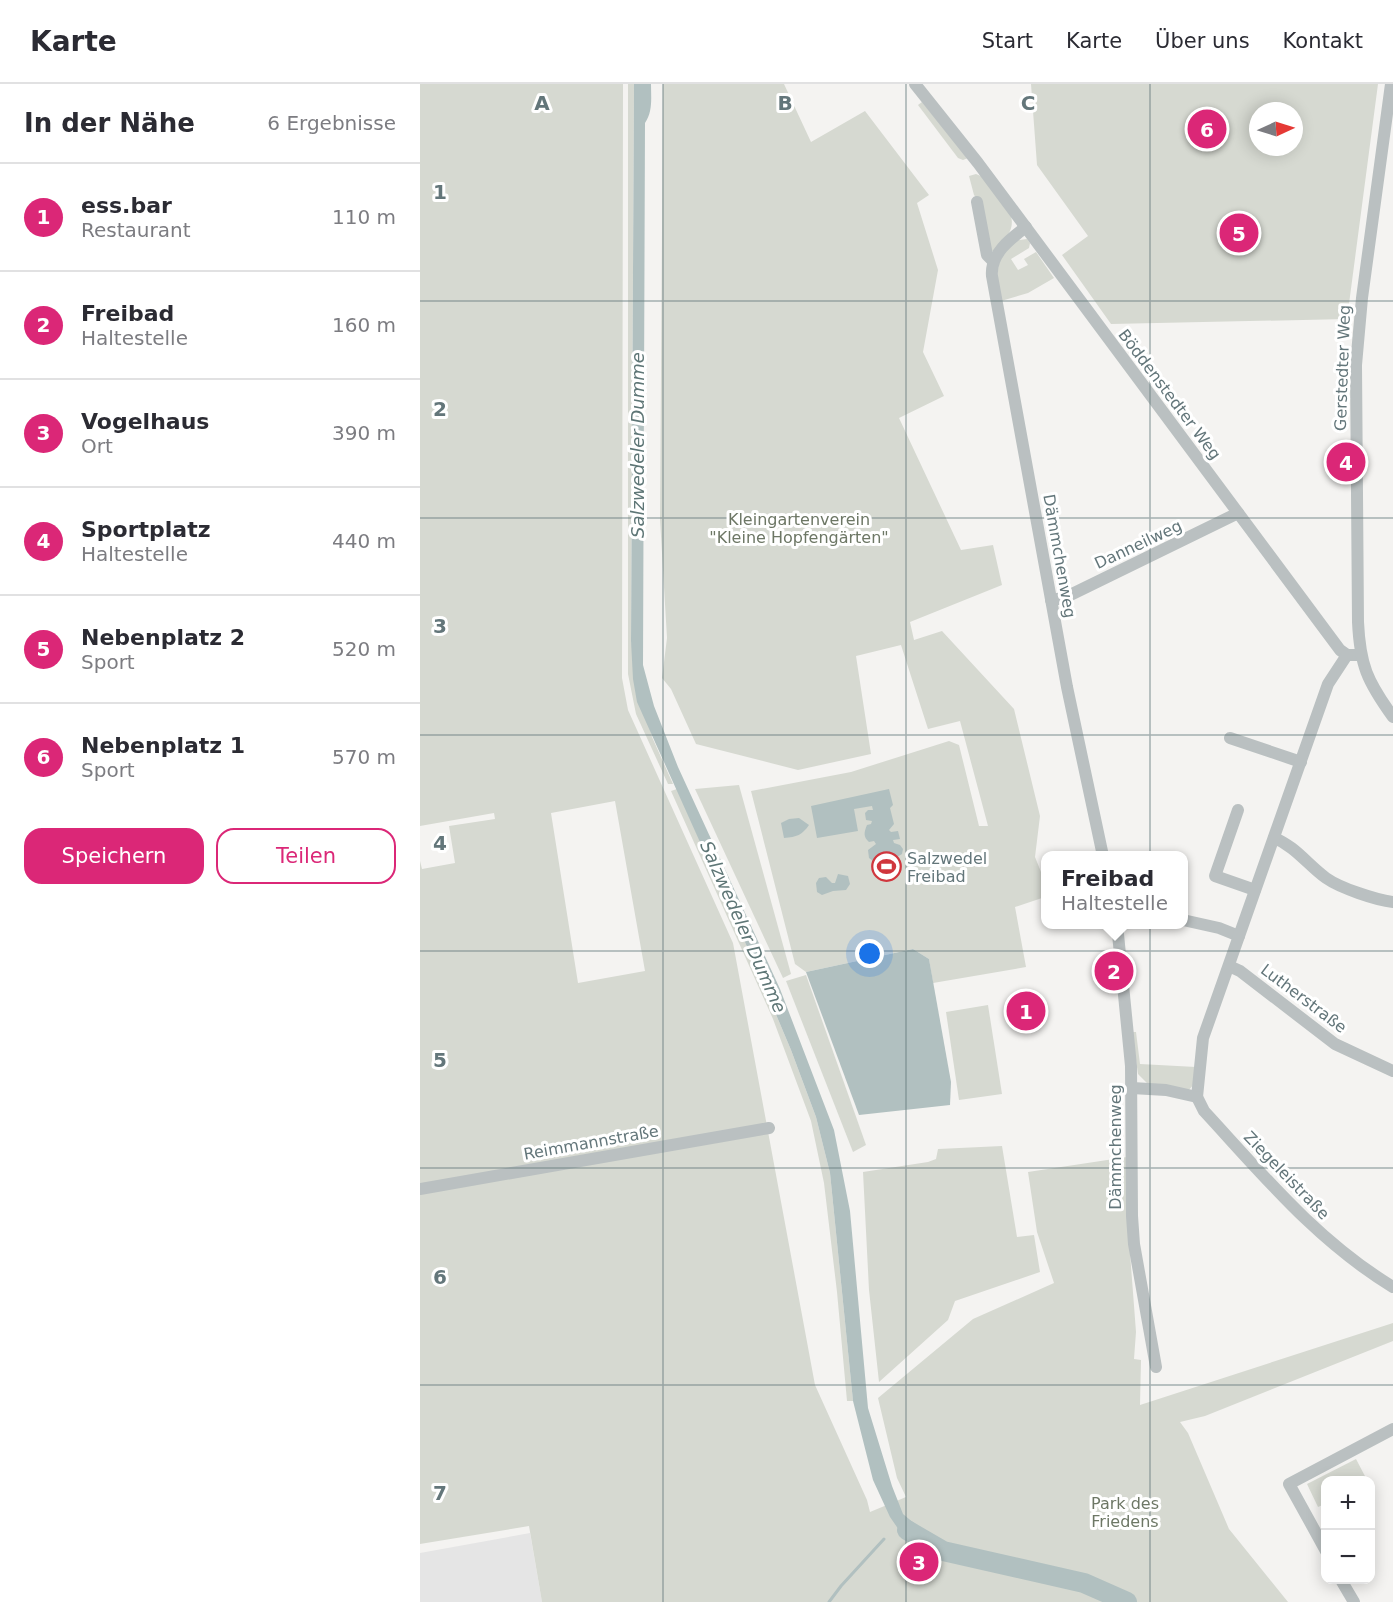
<!DOCTYPE html>
<html lang="de">
<head>
<meta charset="utf-8">
<style>
  body { margin:0; font-family:"DejaVu Sans",sans-serif; background:#f7f7f7; color:#2b2b33 }
  .controls { position:absolute; right:18px; bottom:18px; display:grid; overflow:hidden; border-radius:12px; box-shadow:0 3px 15px #0003 }
  .controls button { width:54px; height:54px; display:grid; place-items:center; padding:0; border:0; border-bottom:2px solid #e1e1e2; background:#fff; color:#2b2b33; font:30px sans-serif }
  .compass { position:absolute; left:829px; top:18px; width:54px; height:54px; border-radius:50%; background:#fff; box-shadow:0 3px 15px #0003; rotate:86deg }
  .you { position:absolute; left:450px; top:870px; width:21px; height:21px; margin:-15px; border:4px solid #fff; border-radius:50%; background:#1a73e8; box-shadow:0 0 0 9px #1a73e833 }
  .badge { display:grid; place-items:center; width:39px; height:39px; border-radius:50%; background:#db2777; color:#fff; font-size:20px; font-weight:700 }
  .pin { position:absolute; translate:-50% -50%; border:3px solid #fff; box-shadow:0 2px 6px #0006 }
  .popup { position:absolute; left:621px; top:767px; width:147px; height:78px; box-sizing:border-box; display:grid; place-content:center; border-radius:12px; background:#fff; filter:drop-shadow(0 2px 4px #0005); font-size:20px; white-space:nowrap; color:#7c7c81 }
  .popup b { font-size:22px; color:#2b2b33 }
  .popup::after { content:''; position:absolute; left:50%; top:100%; margin-left:-12px; border:12px solid transparent; border-top-color:#fff }
  .list { margin:0; padding:0; list-style:none }
  h2 { display:flex; justify-content:space-between; align-items:center; height:78px; margin:0; padding:0 24px; font-size:26px }
  h2 small { font-size:20px; font-weight:400; color:#7c7c81 }
  .list li { display:grid; grid-template-columns:39px 1fr auto; gap:18px; align-items:center; box-sizing:border-box; height:108px; padding:0 24px; border-top:2px solid #e1e1e2 }
  .list b { display:block; font-size:22px; white-space:nowrap }
  .list p { margin:0; font-size:20px; white-space:nowrap; color:#7c7c81 }
  .list em { font-size:20px; font-style:normal; color:#7c7c81 }
  .actions { display:flex; gap:12px; padding:18px 24px }
  .actions a { flex:1; padding:14px 0; border:2px solid #db2777; border-radius:18px; text-align:center; font-size:21px; color:#db2777 }
  .actions .main { background:#db2777; color:#fff }
  .map { position:relative; flex:none; width:973px; height:1518px; overflow:hidden }
  header { display:flex; align-items:center; gap:36px; box-sizing:border-box; height:84px; padding:0 30px; background:#fff; border-bottom:2px solid #e1e1e2 }
  header strong { font-size:28px }
  nav { display:flex; gap:33px; margin-inline-start:auto; font-size:21px }
  main { display:flex }
  aside { flex:1; background:#fff }
  .map>svg:first-child { display:block }
  .built { fill:#e5e5e5 }
  .green { fill:#d6d9d1; fill-rule:evenodd }
  .water { fill:#b1c0c0 }
  .lines { fill:none; stroke-linecap:round; stroke-linejoin:round }
  .stream { stroke:#b1c0c0; stroke-width:3 }
  .river { stroke:#b1c0c0; stroke-width:20 }
  .minor { stroke:#bac0c1; stroke-width:12 }
  .grid { fill:none; stroke:#63767a; stroke-width:1.5; stroke-opacity:0.55 }
  .labels { text-anchor:middle; stroke-width:6; stroke-linejoin:round; paint-order:stroke }
  .street-label { font-size:16px; fill:#63767a; stroke:#fff }
  .park-label { font-size:16px; fill:#6d7765; stroke:#fff }
  .poi-label { font-size:16px; fill:#63767a; stroke:#fff; text-anchor:start }
  .water-label { font-size:18px; font-style:italic; fill:#5e7676; stroke:#fff }
  .grid-label { font-size:20px; text-anchor:middle; font-weight:bold; fill:#63767a; stroke:#fff; stroke-width:6; stroke-linejoin:round; paint-order:stroke }
</style>
</head>
<body>
<header>
<strong>Karte</strong>
<nav><a>Start</a><a>Karte</a><a>Über uns</a><a>Kontakt</a></nav>
</header>
<main>
<aside>
<h2>In der Nähe<small>6 Ergebnisse</small></h2>
<ul class="list">
<li><span class="badge">1</span><div><b>ess.bar</b><p>Restaurant</p></div><em>110 m</em></li>
<li><span class="badge">2</span><div><b>Freibad</b><p>Haltestelle</p></div><em>160 m</em></li>
<li><span class="badge">3</span><div><b>Vogelhaus</b><p>Ort</p></div><em>390 m</em></li>
<li><span class="badge">4</span><div><b>Sportplatz</b><p>Haltestelle</p></div><em>440 m</em></li>
<li><span class="badge">5</span><div><b>Nebenplatz 2</b><p>Sport</p></div><em>520 m</em></li>
<li><span class="badge">6</span><div><b>Nebenplatz 1</b><p>Sport</p></div><em>570 m</em></li>
</ul>
<div class="actions"><a class="main">Speichern</a><a>Teilen</a></div>
</aside>
<div class="map">
<svg width="973" height="1518" viewBox="0 0 973 1518">
  <rect width="100%" height="100%" fill="#f4f3f1"/>
  <polygon class="built" points="110,1449 122,1518 0,1518 0,1469"/>
  <g class="green">
    <path d="M0,0H203L202,594L208,626L313,859L395,1301L447,1416L450,1428L486,1413L477,1394L458,1314L553,1235L634,1199L617,1148L608,1088L707,1073L710,1169L716,1248L714,1275L721,1276L720,1321L973,1239V1257L785,1332L760,1338L768,1349L809,1445L868,1518H122L109,1442L0,1460V777L2,785L35,779L29,742L75,735L74,729L0,742ZM195,717L225,887L158,899L131,729Z"/>
    <polygon points="208,0 214,0 211,557 232,653 253,700 248,700 216,630 208,590"/>
    <polygon points="243,0 364,0 391,58 445,27 509,111 497,119 518,186 503,268 524,312 479,334 541,466 573,461 582,501 490,538 494,556 522,547 594,625 620,732 615,773 625,798 625,813 595,823 606,883 513,899 509,875 493,865 386,888 375,880 331,707 431,688 529,657 539,661 559,742 568,742 540,637 508,645 481,561 436,572 451,670 378,686 276,660 251,605 242,594 247,554 240,435"/>
    <path d="M611,0H958L927,235L691,240L642,171L668,152L617,81ZM838,27H874V63H838Z"/>
    <polygon points="502,18 548,74 543,76 538,74 498,21"/>
    <path d="M556,90L563,93L591,132C595,148 584,155 574,167H571L559,117L554,111L549,92Z"/>
    <path d="M607,155L610,159L609,164L591,175L598,186L608,181L604,175L616,168L634,194L608,209L581,217C576,193 574,176 592,157Z"/>
    <polygon points="319,701 371,890 363,894 275,705"/>
    <polygon points="257,705 333,876 371,966 396,1033 410,1089 433,1317 427,1317 417,1208 404,1099 391,1037 353,935 251,707"/>
    <polygon points="386,891 446,1061 433,1068 366,897"/>
    <polygon points="568,921 582,1010 539,1016 526,928"/>
    <polygon points="712,948 716,948 720,980 776,983 774,1000 768,1007 729,1001 718,990"/>
    <polygon points="582,1062 597,1153 614,1151 620,1188 535,1217 528,1236 459,1298 449,1206 443,1088 508,1078 516,1075 518,1065"/>
    <polygon points="936,1375 947,1396 906,1396 905,1420 898,1423 887,1400"/>
  </g>
  <g class="water">
    <path d="M214,0H231C231,14 233,27 225,39L223,581L234,622L258,683L360,905L414,1046L430,1127L448,1324L472,1402L483,1430L507,1450L508,1464L479,1446L470,1433L453,1396L433,1317L410,1089L396,1033L371,966L333,876L217,618L213,595L211,557Z"/>
    <path d="M469,705L473,721L470,724L474,740L469,746L471,748L478,747L480,755L473,756L474,759L480,761L483,765L482,770L477,773L453,777L449,774L448,766L456,760L454,757L449,758C443,753 444,748 447,741L451,740L452,737L446,736L445,729L448,726H453L452,722L434,725L438,747L397,754L391,722Z"/>
    <path d="M379,734L389,741C382,751 377,753 364,754L361,739L369,735Z"/>
    <polygon points="418,790 428,792 430,800 426,806 413,807 402,811 397,808 396,799 399,794 406,793 412,799 415,799"/>
    <polygon points="493,865 509,875 531,998 530,1021 439,1031 386,888"/>
  </g>
  <g class="lines">
    <polyline class="stream" points="409,1518 421,1502 464,1455"/>
    <polyline class="river" points="487,1446 523,1467 664,1499 707,1518"/>
    <g class="minor">
      <polyline points="495,0 558,79 920,566 927,571 940,571"/>
      <path d="M971,0L942,214L936,281L938,538C940,581 947,597 973,633"/>
      <polyline points="557,118 567,171 573,177"/>
      <path d="M606,143C590,155 570,170 572,192L647,603L683,772"/>
      <polyline points="631,516 644,514 818,429"/>
      <polyline points="810,654 881,678"/>
      <polyline points="818,726 795,792 835,806"/>
      <path d="M854,754C875,762 888,781 906,794C920,804 956,816 973,818"/>
      <polyline points="763,836 799,844 819,852"/>
      <polyline points="697,840 711,982 712,1132 714,1160 736,1283"/>
      <polyline points="809,882 820,887 915,960 973,987"/>
      <polyline points="712,1004 746,1006 777,1013"/>
      <polyline points="777,1013 783,954 908,600 927,571"/>
      <path d="M777,1013L784,1027C843,1091 897,1157 973,1203"/>
      <polyline points="0,1105 349,1044"/>
      <polyline points="906,1467 869,1400 973,1345"/>
      <polyline points="921,1496 934,1518"/>
    </g>
  </g>
  <path class="grid" d="M243,0V1518M486,0V1518M730,0V1518M0,217H973M0,434H973M0,651H973M0,867H973M0,1084H973M0,1301H973"/>
  <defs>
    <symbol id="stadium-ring" viewBox="-11 -11 22 22"><circle r="9.5" fill="#fff" stroke="#d0363d" stroke-width="1.5"/><path d="M0-5a6.5 5 0 1 0 0 10a6.5 5 0 1 0 0-10ZM-3.5-1.8h7v3.6h-7Z" fill="#d0363d"/></symbol>
  </defs>
  <g fill-rule="evenodd">
    <use href="#stadium-ring" x="450" y="766" width="33" height="33"/>
  </g>
  <g class="labels">
    <g class="street-label">
      <text transform="translate(922 284) rotate(-88)" y="6">Gerstedter Weg</text>
      <text transform="translate(750 310) rotate(53)" y="6">Böddenstedter Weg</text>
      <text transform="translate(718 460) rotate(-25)" y="6">Danneilweg</text>
      <text transform="translate(640 472) rotate(80)" y="6">Dämmchenweg</text>
      <text transform="translate(884 914) rotate(37)" y="6">Lutherstraße</text>
      <text transform="translate(171 1058) rotate(-10)" y="6">Reimmannstraße</text>
      <text transform="translate(695 1063) rotate(-90)" y="6">Dämmchenweg</text>
      <text transform="translate(867 1091) rotate(46)" y="6">Ziegeleistraße</text>
    </g>
    <g class="park-label">
      <text x="379" y="441">Kleingartenverein<tspan x="379" dy="18">"Kleine Hopfengärten"</tspan></text>
      <text x="705" y="1425">Park des<tspan x="705" dy="18">Friedens</tspan></text>
    </g>
    <g class="poi-label">
      <text x="487" y="780">Salzwedel<tspan x="487" dy="18">Freibad</tspan></text>
    </g>
    <g class="water-label">
      <text transform="translate(218 361) rotate(-90)" y="6">Salzwedeler Dumme</text>
      <text transform="translate(323 843) rotate(66)" y="6">Salzwedeler Dumme</text>
    </g>
  </g>
  <g class="grid-label">
    <text x="122" y="26">A</text>
    <text x="365" y="26">B</text>
    <text x="608" y="26">C</text>
    <text x="20" y="115">1</text>
    <text x="20" y="332">2</text>
    <text x="20" y="549">3</text>
    <text x="20" y="766">4</text>
    <text x="20" y="983">5</text>
    <text x="20" y="1200">6</text>
    <text x="20" y="1416">7</text>
  </g>
</svg>
<div class="controls">
<button>+</button>
<button>−</button>
</div>
<svg class="compass" viewBox="-18 -18 36 36"><path d="M0-13l5 13h-10z" fill="#e53935"/><path d="M0 13l5-13h-10z" fill="#7c7c81"/></svg>
<div class="you"></div>
<div class="pin badge" style="left:606px;top:927px">1</div>
<div class="pin badge" style="left:694px;top:887px">2</div>
<div class="popup"><b>Freibad</b>Haltestelle</div>
<div class="pin badge" style="left:499px;top:1478px">3</div>
<div class="pin badge" style="left:926px;top:378px">4</div>
<div class="pin badge" style="left:819px;top:149px">5</div>
<div class="pin badge" style="left:787px;top:45px">6</div>
</div>
</main>
</body>
</html>
